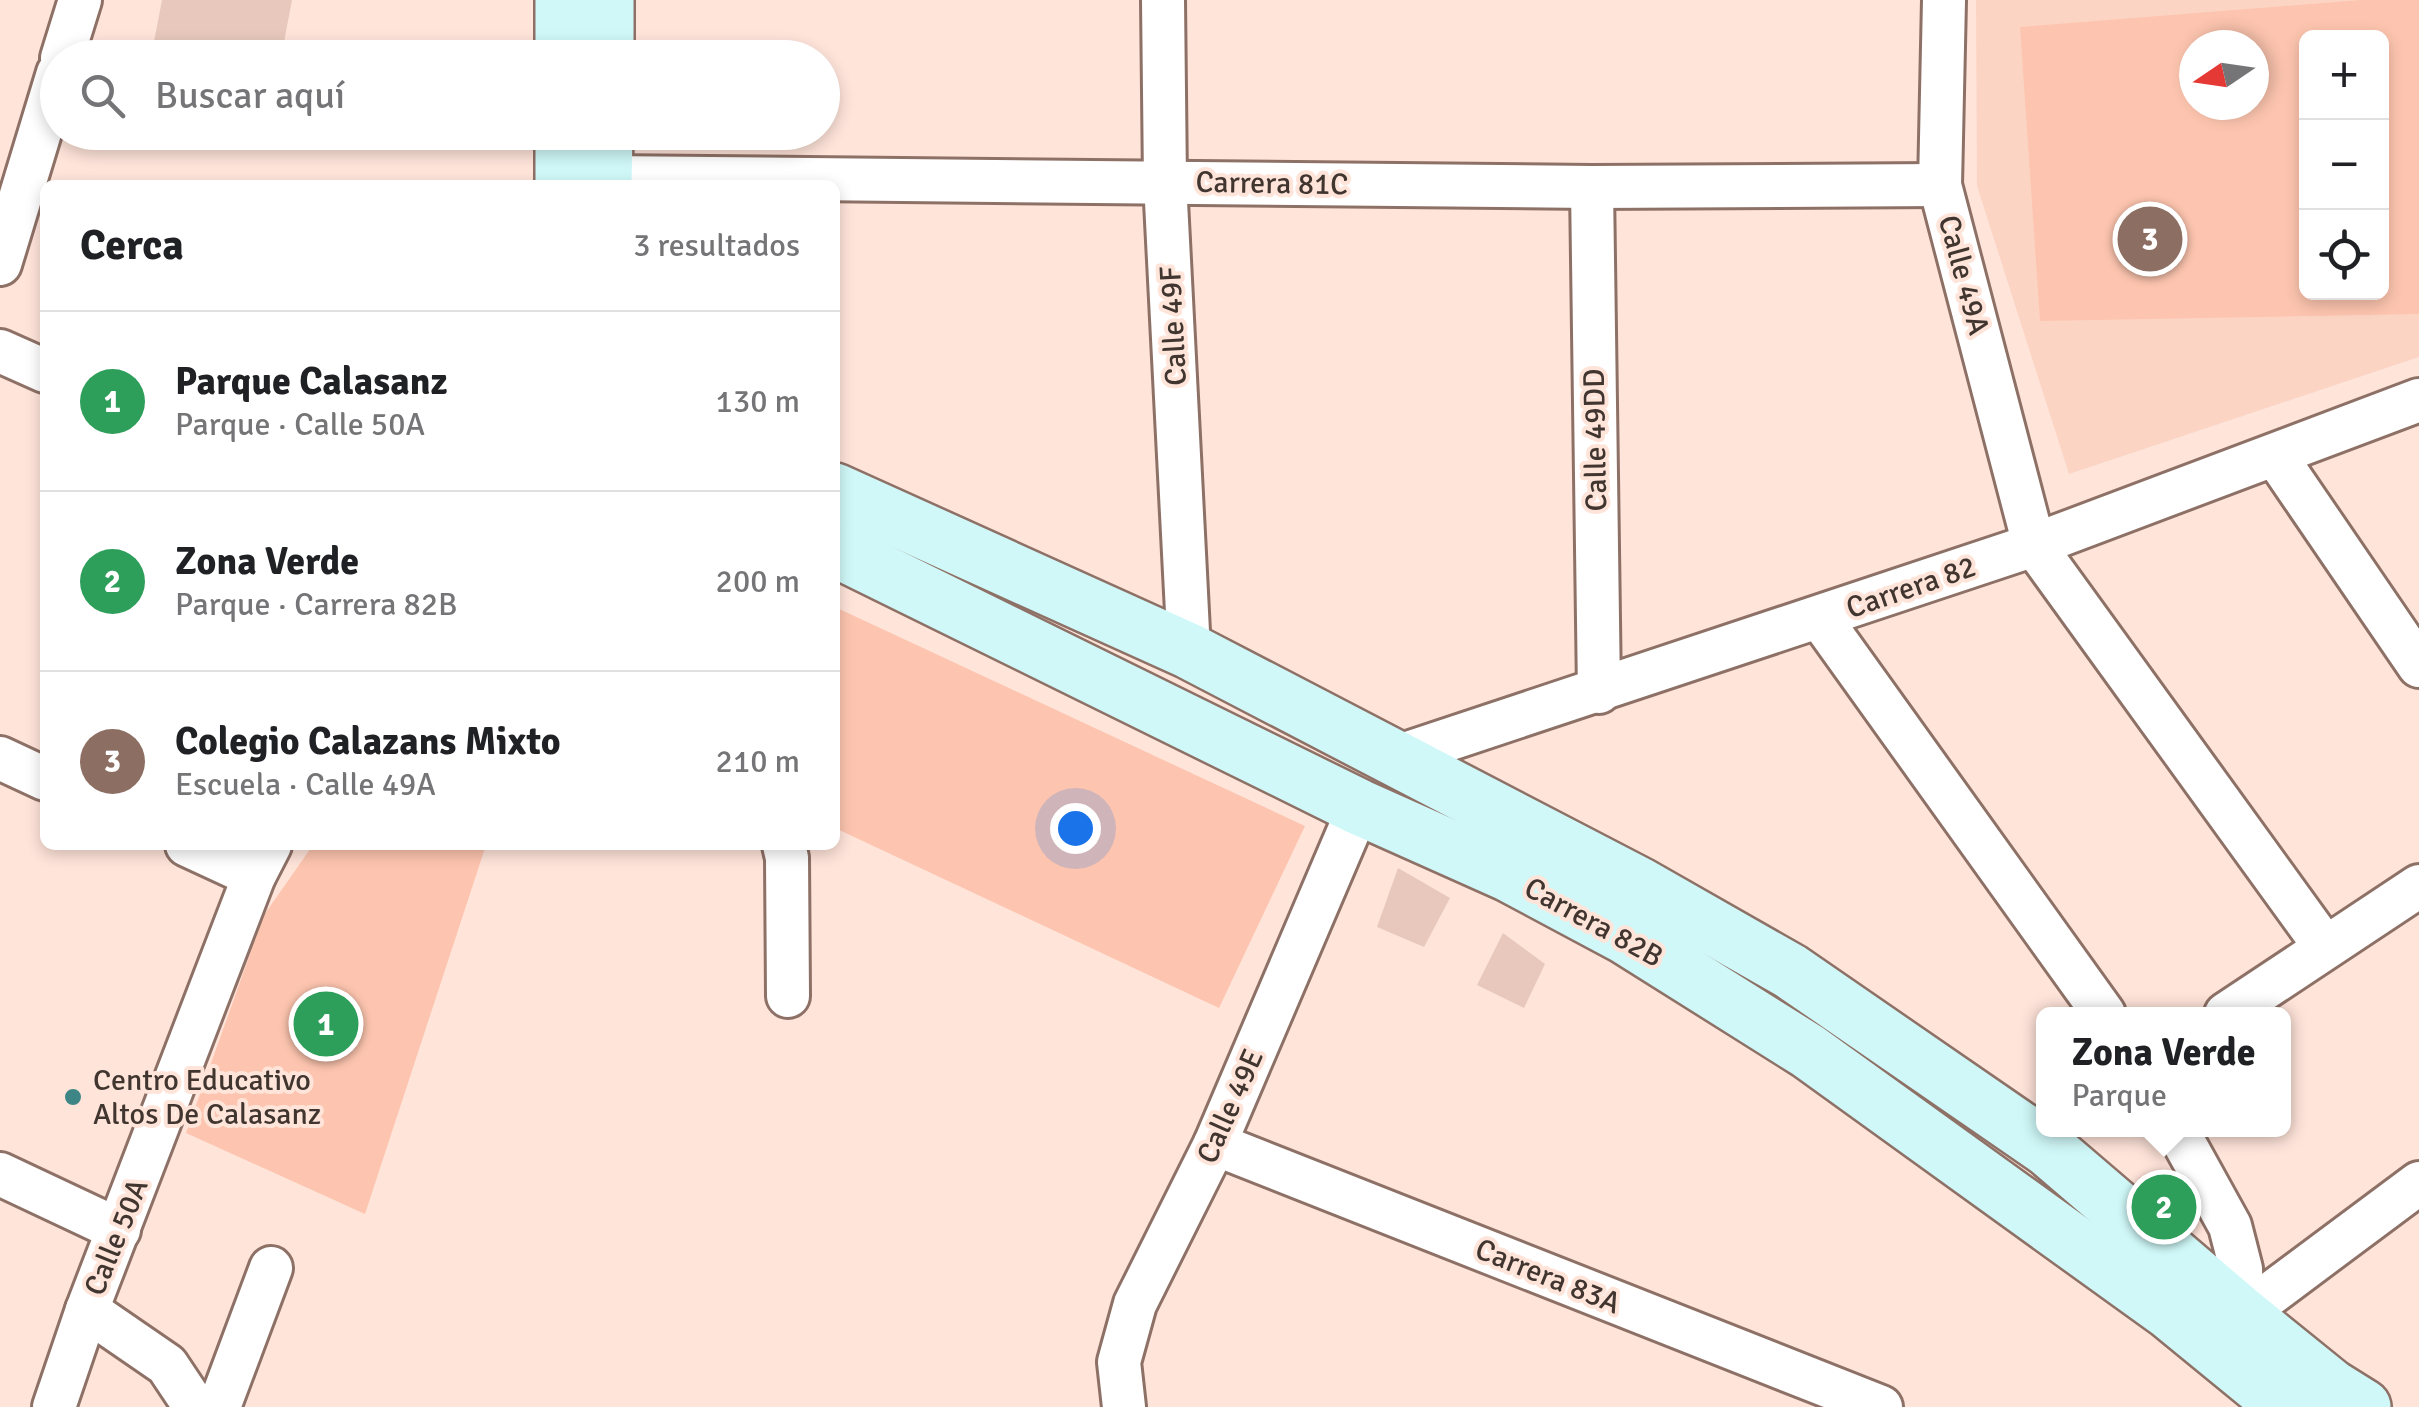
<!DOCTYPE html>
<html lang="es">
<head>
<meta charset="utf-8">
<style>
  body { margin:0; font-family:Signika,sans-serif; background:#f2f2f2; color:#202124 }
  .controls { position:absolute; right:30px; top:30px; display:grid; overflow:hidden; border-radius:15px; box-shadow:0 5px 15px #0003 }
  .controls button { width:90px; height:90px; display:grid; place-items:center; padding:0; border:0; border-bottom:2px solid #e0e0e0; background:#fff; color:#202124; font:50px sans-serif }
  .compass { position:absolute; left:2179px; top:30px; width:90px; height:90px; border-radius:50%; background:#fff; box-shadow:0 5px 15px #0003; rotate:257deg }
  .you { position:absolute; left:1075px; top:828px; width:35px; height:35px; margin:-25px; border:8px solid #fff; border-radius:50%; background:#1a73e8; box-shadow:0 0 0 15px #1a73e833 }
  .badge { display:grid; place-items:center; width:65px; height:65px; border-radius:50%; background:#3e8685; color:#fff; font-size:32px; font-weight:700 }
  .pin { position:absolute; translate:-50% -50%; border:5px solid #fff; box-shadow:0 2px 10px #0006 }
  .popup { position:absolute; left:2036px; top:1007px; width:255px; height:130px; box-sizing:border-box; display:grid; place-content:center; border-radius:15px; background:#fff; filter:drop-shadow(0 2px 8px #0005); font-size:32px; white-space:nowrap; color:#757577 }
  .popup b { font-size:38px; color:#202124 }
  .popup::after { content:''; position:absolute; left:50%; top:100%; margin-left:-20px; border:20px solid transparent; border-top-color:#fff }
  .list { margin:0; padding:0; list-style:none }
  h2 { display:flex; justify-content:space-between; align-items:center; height:130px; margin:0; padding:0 40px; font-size:42px }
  h2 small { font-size:32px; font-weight:400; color:#757577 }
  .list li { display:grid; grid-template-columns:65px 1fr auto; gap:30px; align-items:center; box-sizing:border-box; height:180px; padding:0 40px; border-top:2px solid #e0e0e0 }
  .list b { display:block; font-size:38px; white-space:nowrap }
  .list p { margin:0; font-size:32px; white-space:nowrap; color:#757577 }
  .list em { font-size:32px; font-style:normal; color:#757577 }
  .icon { flex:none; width:55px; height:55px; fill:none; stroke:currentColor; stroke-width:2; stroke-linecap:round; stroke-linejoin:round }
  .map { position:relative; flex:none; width:2419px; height:1407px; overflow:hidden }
  .search { position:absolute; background:#fff; box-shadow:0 5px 15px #0003; left:40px; top:40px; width:800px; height:110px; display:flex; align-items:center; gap:25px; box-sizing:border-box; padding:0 35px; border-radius:55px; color:#757577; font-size:38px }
  .panel { position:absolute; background:#fff; box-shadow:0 5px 15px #0003; left:40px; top:180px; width:800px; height:670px; border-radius:15px }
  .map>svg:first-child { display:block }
  .built { fill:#fcd4c4; fill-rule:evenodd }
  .green { fill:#fdc5af; fill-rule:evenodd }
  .building { fill:#e8c8bc }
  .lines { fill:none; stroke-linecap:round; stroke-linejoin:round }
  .street-casing { stroke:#8e7166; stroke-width:48 }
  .secondary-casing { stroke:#8e7166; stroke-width:60 }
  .street { stroke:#fff; stroke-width:42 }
  .secondary { stroke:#d0f8f8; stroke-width:55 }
  .poi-dot { fill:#3e8685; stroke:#ffe4da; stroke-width:4 }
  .labels { text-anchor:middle; stroke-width:8; stroke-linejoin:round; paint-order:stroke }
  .street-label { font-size:30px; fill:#413530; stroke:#ffe4da }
  .poi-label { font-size:30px; fill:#413530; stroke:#ffe4da; text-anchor:start }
</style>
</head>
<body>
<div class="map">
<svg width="2419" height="1407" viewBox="0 0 2419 1407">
  <rect width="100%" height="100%" fill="#ffe4da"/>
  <path class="built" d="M1976,0H2419V357L2069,474L1977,186ZM2306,38H2382V292H2306ZM2194,45H2254V105H2194Z"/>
  <g class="green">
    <path d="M2361,0H2419V314L2040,321L2020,27ZM2306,38H2382V292H2306ZM2194,45H2254V105H2194Z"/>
    <polygon points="835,607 1305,826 1219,1008 835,828"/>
    <polygon points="313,845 486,845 365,1214 186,1133 264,915"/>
  </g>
  <g class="building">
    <polygon points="162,0 292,0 281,58 179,58 152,52"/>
    <polygon points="1398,868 1450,898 1424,947 1377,927"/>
    <polygon points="1503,933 1545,964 1524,1008 1477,985"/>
  </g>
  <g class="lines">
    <defs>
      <g id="street">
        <polyline points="1163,0 1165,182 1189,651"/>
        <polyline points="1944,0 1940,185 2034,545 2325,947"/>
        <polyline points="62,58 80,0"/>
        <polyline points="604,177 1592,187 1940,185"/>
        <polyline points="1592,187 1599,692"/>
        <polyline points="0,264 58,73"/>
        <polyline points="0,351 45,371"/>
        <polyline points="2275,455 2419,666"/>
        <polyline points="1820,618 2104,1014"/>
        <polyline points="1396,757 2034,545 2419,400"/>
        <polyline points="0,758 45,779"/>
        <polyline points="187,845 254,876"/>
        <polyline points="784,845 787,858 788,996"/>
        <polyline points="2226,1014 2419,886"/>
        <polyline points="2177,1130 2230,1226 2241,1269 2242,1315"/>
        <polyline points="1215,1144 1881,1407"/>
        <polyline points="0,1174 119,1230"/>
        <polyline points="87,1310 167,1365 195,1407"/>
        <polyline points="2242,1315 2419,1183"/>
        <polyline points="54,1407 87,1310 254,876 270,845"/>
        <polyline points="219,1407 271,1268"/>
        <polyline points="1124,1407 1119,1362 1135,1304 1215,1144 1359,807"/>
      </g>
      <g id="secondary">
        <polyline points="563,58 563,0"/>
        <polyline points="606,58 606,0"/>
        <polyline points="563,185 563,132"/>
        <polyline points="604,185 605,132"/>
        <polyline points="835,491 1189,651 1639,885 1790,971 2047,1148 2242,1315 2331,1387 2363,1407"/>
        <polyline points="835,549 1359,807 1509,874 1625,936 1808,1051 2170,1312 2286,1407"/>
      </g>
    </defs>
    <use href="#street" class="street-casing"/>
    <use href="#secondary" class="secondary-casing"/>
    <use href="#street" class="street"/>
    <use href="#secondary" class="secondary"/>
  </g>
  <circle class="poi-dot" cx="73" cy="1097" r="10"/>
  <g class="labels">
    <g class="street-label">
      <text transform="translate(1272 183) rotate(1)" y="10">Carrera 81C</text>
      <text transform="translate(1964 275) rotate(75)" y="10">Calle 49A</text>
      <text transform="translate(1173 326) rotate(-93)" y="10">Calle 49F</text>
      <text transform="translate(1595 440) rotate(-91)" y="10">Calle 49DD</text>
      <text transform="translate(1911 587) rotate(-19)" y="10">Carrera 82</text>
      <text transform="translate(1594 922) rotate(29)" y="10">Carrera 82B</text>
      <text transform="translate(1230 1106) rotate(-66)" y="10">Calle 49E</text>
      <text transform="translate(116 1237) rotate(-68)" y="10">Calle 50A</text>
      <text transform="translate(1548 1276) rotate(22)" y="10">Carrera 83A</text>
    </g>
    <g class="poi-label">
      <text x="93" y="1090">Centro Educativo<tspan x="93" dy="34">Altos De Calasanz</tspan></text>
    </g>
  </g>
</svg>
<div class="controls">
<button>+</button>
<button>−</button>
<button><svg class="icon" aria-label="locate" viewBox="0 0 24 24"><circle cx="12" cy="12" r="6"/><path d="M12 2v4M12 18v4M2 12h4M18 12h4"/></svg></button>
</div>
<svg class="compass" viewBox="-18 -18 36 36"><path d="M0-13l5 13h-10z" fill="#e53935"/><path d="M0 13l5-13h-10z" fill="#757577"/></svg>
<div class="you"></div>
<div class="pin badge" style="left:326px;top:1024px;background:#2e9e5b">1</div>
<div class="pin badge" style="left:2164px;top:1207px;background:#2e9e5b">2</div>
<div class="popup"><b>Zona Verde</b>Parque</div>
<div class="pin badge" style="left:2150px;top:239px;background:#8d6e63">3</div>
<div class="search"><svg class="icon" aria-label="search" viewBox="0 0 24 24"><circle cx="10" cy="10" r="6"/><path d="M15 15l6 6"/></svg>Buscar aquí</div>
<section class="panel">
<h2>Cerca<small>3 resultados</small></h2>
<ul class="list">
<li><span class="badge" style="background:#2e9e5b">1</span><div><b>Parque Calasanz</b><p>Parque · Calle 50A</p></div><em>130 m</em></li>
<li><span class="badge" style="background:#2e9e5b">2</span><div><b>Zona Verde</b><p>Parque · Carrera 82B</p></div><em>200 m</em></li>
<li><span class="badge" style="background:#8d6e63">3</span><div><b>Colegio Calazans Mixto</b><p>Escuela · Calle 49A</p></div><em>210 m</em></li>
</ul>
</section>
</div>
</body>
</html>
